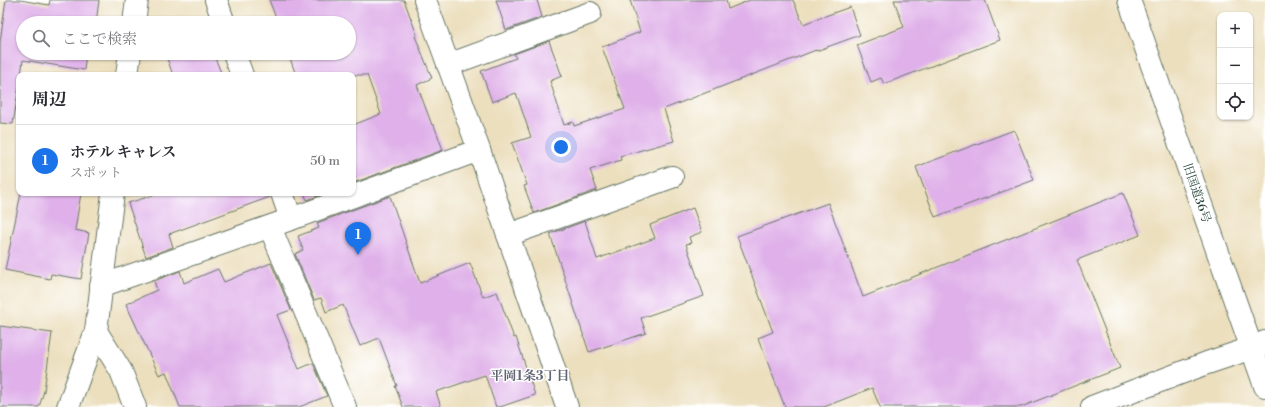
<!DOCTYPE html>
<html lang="ja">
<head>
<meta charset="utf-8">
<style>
  body { margin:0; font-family:"Libre Bodoni","Noto Serif JP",serif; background:#f2f2f3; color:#2b2b33 }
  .controls { position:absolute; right:12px; top:12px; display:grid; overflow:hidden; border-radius:8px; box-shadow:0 1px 3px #0004 }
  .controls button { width:36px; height:36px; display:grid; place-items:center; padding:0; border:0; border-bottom:1px solid #e1e1e2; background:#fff; color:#2b2b33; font:20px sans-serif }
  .you { position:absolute; left:561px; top:147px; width:14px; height:14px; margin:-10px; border:3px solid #fff; border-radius:50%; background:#1a73e8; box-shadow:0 0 0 6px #1a73e833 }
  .badge { display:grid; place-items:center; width:26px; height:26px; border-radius:50%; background:#1a73e8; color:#fff; font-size:13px; font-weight:700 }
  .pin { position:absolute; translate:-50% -33px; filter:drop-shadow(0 1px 2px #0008) }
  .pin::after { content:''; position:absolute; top:21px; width:14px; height:12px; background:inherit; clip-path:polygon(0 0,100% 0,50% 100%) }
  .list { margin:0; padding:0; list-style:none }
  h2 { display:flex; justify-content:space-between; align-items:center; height:52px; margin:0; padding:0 16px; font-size:17px }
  h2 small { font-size:13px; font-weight:400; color:#7c7c81 }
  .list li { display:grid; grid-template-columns:26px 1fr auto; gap:12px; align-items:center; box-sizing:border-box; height:72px; padding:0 16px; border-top:1px solid #e1e1e2 }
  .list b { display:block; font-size:15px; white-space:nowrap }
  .list p { margin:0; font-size:13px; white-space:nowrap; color:#7c7c81 }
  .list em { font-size:13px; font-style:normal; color:#7c7c81 }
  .icon { flex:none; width:22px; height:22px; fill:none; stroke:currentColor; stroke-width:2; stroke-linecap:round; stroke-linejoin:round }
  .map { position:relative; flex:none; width:1265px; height:407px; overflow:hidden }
  .search { position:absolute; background:#fff; box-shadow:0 1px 3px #0004; left:16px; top:16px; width:340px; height:44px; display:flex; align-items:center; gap:10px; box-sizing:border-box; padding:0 14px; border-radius:22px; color:#7c7c81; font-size:15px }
  .panel { position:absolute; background:#fff; box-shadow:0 1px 3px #0004; left:16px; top:72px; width:340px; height:124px; border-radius:8px }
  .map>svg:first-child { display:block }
  .building { fill:#dfb0e9 }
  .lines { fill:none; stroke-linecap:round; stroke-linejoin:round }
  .minor-casing { stroke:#677664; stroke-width:24 }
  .minor { stroke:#fff; stroke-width:22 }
  .labels { text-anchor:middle; stroke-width:3; stroke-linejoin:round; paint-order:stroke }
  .street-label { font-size:12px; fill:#1f3d34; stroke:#fff }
  .neighbourhood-label { font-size:13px; font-weight:bold; fill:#626573; stroke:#fff }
</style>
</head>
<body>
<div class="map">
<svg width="1265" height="407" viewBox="0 0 1265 407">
  <rect width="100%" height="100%" fill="#fff"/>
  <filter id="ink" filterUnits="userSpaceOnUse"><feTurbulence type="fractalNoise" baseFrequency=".025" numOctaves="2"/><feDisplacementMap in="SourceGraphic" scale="8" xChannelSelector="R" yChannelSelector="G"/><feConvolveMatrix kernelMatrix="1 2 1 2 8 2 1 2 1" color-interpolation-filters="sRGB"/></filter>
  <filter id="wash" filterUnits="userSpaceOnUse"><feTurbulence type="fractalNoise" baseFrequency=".012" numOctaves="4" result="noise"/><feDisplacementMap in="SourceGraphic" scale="16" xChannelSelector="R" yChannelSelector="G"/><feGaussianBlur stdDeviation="0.9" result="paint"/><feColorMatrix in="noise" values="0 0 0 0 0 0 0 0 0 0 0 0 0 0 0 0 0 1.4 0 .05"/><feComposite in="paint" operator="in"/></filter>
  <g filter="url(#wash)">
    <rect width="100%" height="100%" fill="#ecdfbe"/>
    <g id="blocks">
      <g class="building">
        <polygon points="6,0 20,0 49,5 50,0 99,0 96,23 23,23 23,53 86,53 84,70 23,60 21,75 19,75 19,86 13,124 0,123 0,42"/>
        <polygon points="269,0 404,0 417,35 415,36 432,78 417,85 432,125 434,125 443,150 353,183 353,125 381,114 367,75 296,75 288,53 349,53 349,23 278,23"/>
        <polygon points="496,0 537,0 542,17 506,30"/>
        <polygon points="630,0 726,0 728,9 750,0 793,0 803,24 850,7 860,35 816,51 816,50 664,109 674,141 620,156 621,160 590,170 597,190 534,213 524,186 527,185 512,143 531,137 516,93 492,102 481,71 516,58 514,54 549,41 562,76 550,81 564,125 573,122 574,126 625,109 602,47 640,32"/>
        <polygon points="894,0 985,0 1000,40 884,84 881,78 871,82 857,45 904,27"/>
        <polygon points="165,53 213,53 222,75 173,75"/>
        <polygon points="1014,130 1034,180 935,217 916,167"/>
        <polygon points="21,193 81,193 75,230 89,233 81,279 51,274 50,279 5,270"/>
        <polygon points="161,193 270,193 270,197 169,234 173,247 146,257 128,203"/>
        <polygon points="304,193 326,193 307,200"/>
        <polygon points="1123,193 1140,235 1077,260 1120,368 1021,407 880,407 872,388 824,407 785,407 758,338 773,332 737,236 828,203 863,297"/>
        <polygon points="390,196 420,283 470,263 483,297 497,292 514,338 516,337 535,395 500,407 496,407 485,375 436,392 441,407 403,407 395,386 397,386 379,338 360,346 343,305 326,312 321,298 314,300 295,254 303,250 298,236 319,228 317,223"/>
        <polygon points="693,208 702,232 689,237 691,243 686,244 704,296 641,318 646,333 589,352 550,234 585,221 597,259 655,238 650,225"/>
        <polygon points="271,263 291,310 277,315 299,369 313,363 327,396 299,407 180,407 166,372 159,375 126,304 157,290 154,281 180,271 184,283 218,269 224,282"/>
        <polygon points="0,326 52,333 44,391 39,407 0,407"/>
      </g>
    </g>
  </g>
  <g filter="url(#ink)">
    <use href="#blocks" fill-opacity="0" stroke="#677664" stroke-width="1"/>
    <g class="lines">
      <defs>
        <g id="minor">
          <polyline points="216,0 224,23"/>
          <polyline points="425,0 479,150 567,407"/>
          <polyline points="1129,0 1265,386"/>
          <polyline points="134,23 137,0"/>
          <polyline points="234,53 242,75"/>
          <polyline points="448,65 590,13"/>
          <polyline points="127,75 130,53"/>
          <polyline points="291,219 479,150"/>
          <polyline points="270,227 345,407"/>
          <polyline points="508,235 672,177"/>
          <polyline points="101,286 291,219 282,193"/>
          <polyline points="96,331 121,371 135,407"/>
          <polyline points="68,407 96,331 113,193"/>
          <polyline points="1092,407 1207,363 1252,348 1265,342"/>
        </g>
      </defs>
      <use href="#minor" class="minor-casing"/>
      <use href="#minor" class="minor"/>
    </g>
  </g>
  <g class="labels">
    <g class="street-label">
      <text transform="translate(1197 193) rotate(71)" y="4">旧国道36号</text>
    </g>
    <g class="neighbourhood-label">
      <text x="530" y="380">平岡1条3丁目</text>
    </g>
  </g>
</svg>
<div class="controls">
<button>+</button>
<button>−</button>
<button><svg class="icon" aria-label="locate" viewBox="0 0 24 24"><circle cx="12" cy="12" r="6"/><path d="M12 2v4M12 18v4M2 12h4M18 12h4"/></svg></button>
</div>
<div class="you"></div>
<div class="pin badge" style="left:358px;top:255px">1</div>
<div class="search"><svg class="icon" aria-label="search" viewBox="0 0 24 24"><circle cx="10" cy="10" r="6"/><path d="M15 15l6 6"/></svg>ここで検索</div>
<section class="panel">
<h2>周辺<small></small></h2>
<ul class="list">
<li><span class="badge">1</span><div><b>ホテル キャレス</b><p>スポット</p></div><em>50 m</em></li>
</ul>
</section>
</div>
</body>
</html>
